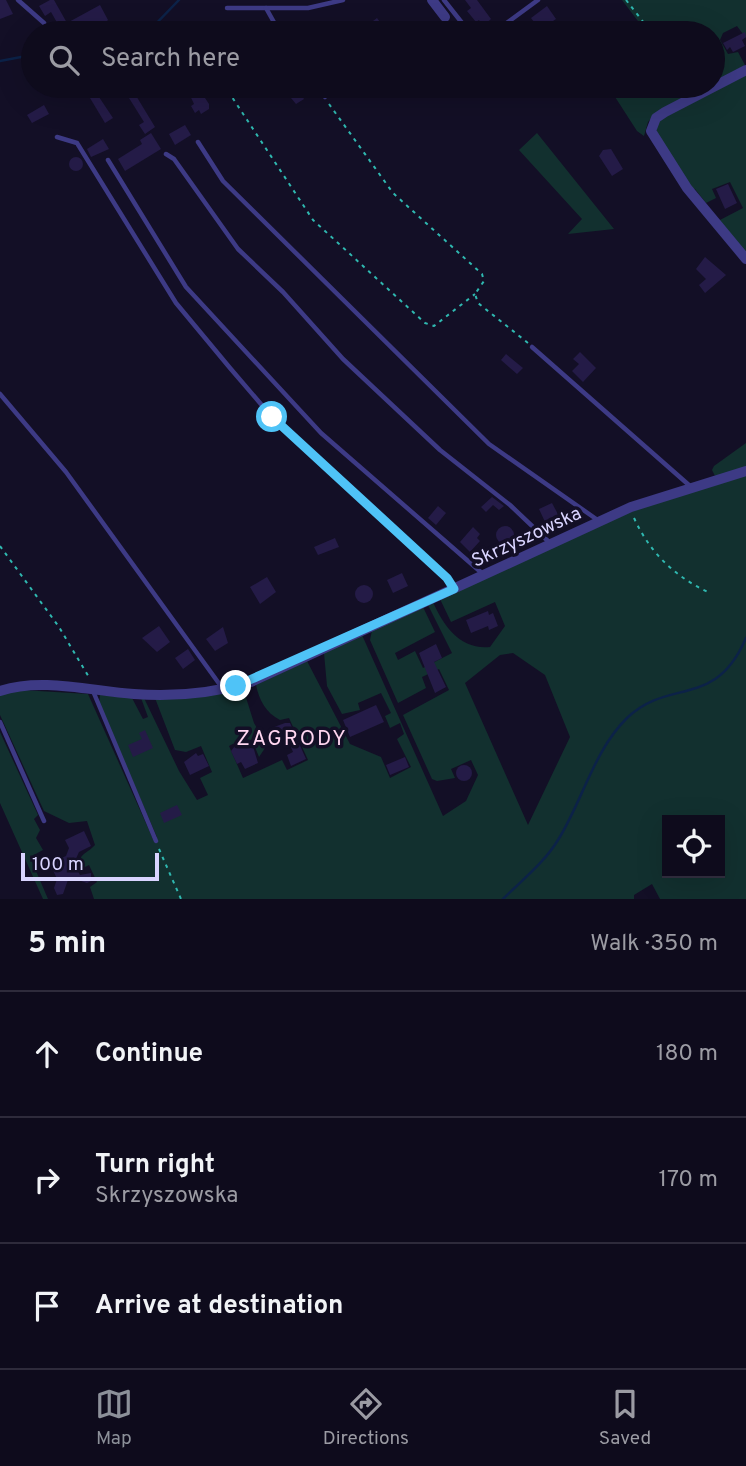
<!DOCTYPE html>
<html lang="en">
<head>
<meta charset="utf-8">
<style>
  body { margin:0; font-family:Overpass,sans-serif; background:#1c1929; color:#f1f3f6 }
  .controls { position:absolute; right:21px; bottom:21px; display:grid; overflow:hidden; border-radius:0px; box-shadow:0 7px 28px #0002 }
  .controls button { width:63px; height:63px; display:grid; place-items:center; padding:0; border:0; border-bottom:2px solid #2e2b3b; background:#0e0b1c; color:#f1f3f6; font:35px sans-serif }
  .scale { position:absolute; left:21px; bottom:18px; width:138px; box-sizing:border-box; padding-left:7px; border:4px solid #d9d4ff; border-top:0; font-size:19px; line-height:24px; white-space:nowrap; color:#d9d4ff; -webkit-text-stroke:5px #130f26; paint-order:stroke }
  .stop { position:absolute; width:21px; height:21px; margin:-16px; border:5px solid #4fc3f7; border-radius:50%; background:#fff }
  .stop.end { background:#4fc3f7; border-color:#fff; box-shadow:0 2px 7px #0008 }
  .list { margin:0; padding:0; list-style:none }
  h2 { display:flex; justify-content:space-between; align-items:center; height:91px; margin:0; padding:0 28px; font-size:30px }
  h2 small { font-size:23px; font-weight:400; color:#9b9ba3 }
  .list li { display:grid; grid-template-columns:46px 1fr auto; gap:21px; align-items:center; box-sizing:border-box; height:126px; padding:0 28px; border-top:2px solid #2e2b3b }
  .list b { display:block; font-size:26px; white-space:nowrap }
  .list p { margin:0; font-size:23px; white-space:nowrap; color:#9b9ba3 }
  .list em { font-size:23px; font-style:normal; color:#9b9ba3 }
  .icon { flex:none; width:38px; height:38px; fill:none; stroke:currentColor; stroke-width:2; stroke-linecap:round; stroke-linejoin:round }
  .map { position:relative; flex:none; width:746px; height:899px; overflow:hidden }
  .search { position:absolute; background:#0e0b1c; box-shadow:0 7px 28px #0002; left:21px; right:21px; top:21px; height:77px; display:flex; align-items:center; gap:18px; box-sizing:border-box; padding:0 24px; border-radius:38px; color:#9b9ba3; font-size:26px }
  .sheet { height:469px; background:#0e0b1c }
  nav { display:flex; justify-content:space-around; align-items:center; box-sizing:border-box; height:98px; border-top:2px solid #2e2b3b; background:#0e0b1c; font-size:19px; color:#9b9ba3 }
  nav a { display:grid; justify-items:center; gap:4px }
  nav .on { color:#8c9099 }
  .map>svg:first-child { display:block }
  .green { fill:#12302f; fill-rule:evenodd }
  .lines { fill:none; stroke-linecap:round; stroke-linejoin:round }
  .stream { stroke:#0c2248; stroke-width:2.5 }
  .building { fill:#241b47 }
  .path { stroke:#2fb8b0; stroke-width:2; stroke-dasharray:3.5 5; stroke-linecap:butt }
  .service { stroke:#3d3a85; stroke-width:4.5 }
  .minor { stroke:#3d3a85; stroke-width:10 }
  .route { stroke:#4fc3f7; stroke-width:9 }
  .labels { text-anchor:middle; stroke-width:7; stroke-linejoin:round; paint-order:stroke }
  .street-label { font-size:19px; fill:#d9d4ff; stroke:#130f26 }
  .neighbourhood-label { font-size:21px; letter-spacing:2px; fill:#ffd6f0; stroke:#130f26 }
</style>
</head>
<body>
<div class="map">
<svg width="746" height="899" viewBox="0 0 746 899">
  <rect width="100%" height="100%" fill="#130f26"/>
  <g class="green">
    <polygon points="622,0 746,0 746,38 737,26 723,33 720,40 728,54 738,52 745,65 713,84 713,33 647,33"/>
    <polygon points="746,75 746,254 718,221 743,208 730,182 712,189 716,198 706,203 695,189 690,188 657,136 657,121"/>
    <polygon points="608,86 710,86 654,115 648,122 644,136 637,131"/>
    <polygon points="537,133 614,229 568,234 582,219 519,150"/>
    <polygon points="746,443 746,468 715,476 712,470 714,466"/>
    <path d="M746,475V899H660L652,884L634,895V899H94L90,887L97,882L89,865L81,869C76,854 87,854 95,845L87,821L69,823L44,811L0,715V695L22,690L88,694L153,839L157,837L99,704L100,695L132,698L143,719L148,717L141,698H144L179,771L197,800L208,795L200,778L212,772L201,746L186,752L175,750L155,698L243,688L254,723L267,745L259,757L252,740L242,739L229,746L243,778L282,760L287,770L308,760L289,718L280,720C266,713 259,700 256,685L307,661L350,744L381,757L390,778L411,767L397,739L404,734L400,723L390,728L385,716L391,713L381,693L358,703L360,710L342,714L327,686L324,653L362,635L443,816L466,801L478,775L471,760L451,769L455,778L437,781L432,779L403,715L449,690L439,669L422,677L426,688L398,703L370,640L372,630L423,607L435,632L395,653L398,660L415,651L423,668L452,653L428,605L433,602C444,627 461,650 490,647L505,626L495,602L451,622L440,599L625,513ZM513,653L545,675L570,737L528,825L465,683L500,655ZM667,820H720V873H667Z"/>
    <polygon points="0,732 38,815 34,819 40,830 36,838 43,850 30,857 48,899 43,899 0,803"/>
  </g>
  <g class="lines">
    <g class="stream">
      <polyline points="147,33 179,0"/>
      <polyline points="0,61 21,57 33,59"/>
      <path d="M503,899C522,880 544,863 558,840C582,802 594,750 627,718C670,677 715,710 746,638"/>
    </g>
  </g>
  <g class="building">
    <polygon points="0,0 6,0 13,14 0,19"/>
    <polygon points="50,0 54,0 67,23 100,5 108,20 101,27 80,33 63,33 51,12 45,16 39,6"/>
    <polygon points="465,0 477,0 491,19 483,26 479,20 476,22 467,11 471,8"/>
    <polygon points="547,6 556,19 540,30 531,18"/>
    <polygon points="377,18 385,29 379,33 357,33"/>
    <polygon points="745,32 746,37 742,40 745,46 733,52 730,47 727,50 723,43"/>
    <polygon points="193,86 197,86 209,104 209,109 201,114 199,110 195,113 191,106 194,104 187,89"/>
    <polygon points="291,86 310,86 300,93 304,99 296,104 286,92"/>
    <polygon points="97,94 113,118 105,123 90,98"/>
    <polygon points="135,94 155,127 145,134 139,125 144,122 129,98"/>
    <polygon points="44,105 49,114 32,123 27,115"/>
    <polygon points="185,125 191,135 175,145 169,134"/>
    <polygon points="151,133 161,149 125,171 118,159 142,144 140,140"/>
    <polygon points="103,139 109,149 91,157 87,149"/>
    <polygon points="611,149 623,169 612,176 599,156 603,150"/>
    <circle cx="76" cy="164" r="7"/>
    <polygon points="728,184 737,203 725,209 716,189"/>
    <polygon points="705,257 726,275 705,293 699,285 706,279 696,269"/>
    <polygon points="580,352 596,368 583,382 572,371 579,364 573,359"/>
    <polygon points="506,354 523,368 517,374 501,360"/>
    <polygon points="492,497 504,506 499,510 493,505 486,512 481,507"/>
    <polygon points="552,503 560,518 546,524 539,509"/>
    <polygon points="438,506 446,513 436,525 428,518"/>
    <circle cx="505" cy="535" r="9"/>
    <polygon points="473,527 480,534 477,538 480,541 470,552 460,542"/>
    <polygon points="335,538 339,547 318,555 314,547"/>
    <polygon points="402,573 408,586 393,593 387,580"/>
    <polygon points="267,577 276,592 260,604 250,587"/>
    <circle cx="364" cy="594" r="9"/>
    <polygon points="488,611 489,615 493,613 498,626 489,630 488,626 471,633 466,620"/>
    <polygon points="159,626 170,642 157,652 142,638"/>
    <polygon points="223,627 228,643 215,651 206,639"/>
    <polygon points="436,644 442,658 434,662 446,687 435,693 419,653"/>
    <polygon points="188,649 195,660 183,669 175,658"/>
    <polygon points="376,705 384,722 350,737 343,720"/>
    <polygon points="285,723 290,723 306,759 291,766 287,755 293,752 287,738 282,741 274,727"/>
    <polygon points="145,730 153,748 133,757 128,745 142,739 139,733"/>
    <polygon points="238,742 252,743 258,763 245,769 241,762 237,764 231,751"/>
    <polygon points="196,753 198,756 203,754 209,766 190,775 184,762"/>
    <polygon points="405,757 409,767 390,775 386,765"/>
    <circle cx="464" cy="773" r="8"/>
    <polygon points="177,805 182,815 164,823 160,813"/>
    <polygon points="84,831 91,846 79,852 74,863 80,875 91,873 91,881 87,883 69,877 63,894 57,895 54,888 57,879 53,870 44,867 42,863 48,857 57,860 66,856 69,848 65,840"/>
  </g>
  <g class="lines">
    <g class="path">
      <polyline points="626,0 652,33"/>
      <polyline points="228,91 313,220 425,323 434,326 475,294"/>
      <polyline points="329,104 393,193 482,274 484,281 475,294 478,303 528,343"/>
      <path d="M634,518C650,553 675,577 710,593"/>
      <polyline points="0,546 59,627 90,679"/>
      <polyline points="159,849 181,899"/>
    </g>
    <g class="service">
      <polyline points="18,0 44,23"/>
      <polyline points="444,0 470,33"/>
      <polyline points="227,8 308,8 343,0"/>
      <polyline points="266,8 280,33"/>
      <polyline points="493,33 538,0"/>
      <polyline points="317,86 325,97"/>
      <polyline points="57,137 77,143 176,303 230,368 272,417 447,578 453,588"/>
      <polyline points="198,142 223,181 489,444 599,521"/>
      <polyline points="166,154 174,159 238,249 283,292 343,359 440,450 510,505 550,543"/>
      <polyline points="108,160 186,287 321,433 483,574"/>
      <polyline points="532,347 690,486"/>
      <polyline points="0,394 66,472 223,689"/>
      <polyline points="93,691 156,841"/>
      <polyline points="0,722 44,821"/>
    </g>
    <g class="minor">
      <polyline points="432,0 445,17"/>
      <polyline points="746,70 665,112 656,118 651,131 687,188 746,259"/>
      <path d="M0,691C41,677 91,691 134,694C173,697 214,693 251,682L631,507L746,471"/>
    </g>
  </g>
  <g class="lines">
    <polyline class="route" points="236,686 454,589 447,578 272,417"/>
  </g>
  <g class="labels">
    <g class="street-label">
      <text transform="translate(526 536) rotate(-25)" y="7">Skrzyszowska</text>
    </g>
    <g class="neighbourhood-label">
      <text x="292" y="745">ZAGRODY</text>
    </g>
  </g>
</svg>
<div class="controls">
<button><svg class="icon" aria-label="locate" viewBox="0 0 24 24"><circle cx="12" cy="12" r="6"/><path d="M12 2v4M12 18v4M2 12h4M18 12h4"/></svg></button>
</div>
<div class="scale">100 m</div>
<div class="stop" style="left:272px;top:417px"></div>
<div class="stop end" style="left:236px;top:686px"></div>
<div class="search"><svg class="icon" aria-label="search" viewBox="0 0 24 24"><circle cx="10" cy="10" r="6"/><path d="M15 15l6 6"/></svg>Search here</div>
</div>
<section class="sheet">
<h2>5 min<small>Walk · 350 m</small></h2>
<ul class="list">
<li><svg class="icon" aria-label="ahead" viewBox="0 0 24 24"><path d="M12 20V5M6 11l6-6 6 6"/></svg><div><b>Continue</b></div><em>180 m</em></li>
<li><svg class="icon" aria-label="right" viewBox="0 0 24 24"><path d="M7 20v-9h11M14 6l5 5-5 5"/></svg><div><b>Turn right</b><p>Skrzyszowska</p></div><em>170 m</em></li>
<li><svg class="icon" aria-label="arrive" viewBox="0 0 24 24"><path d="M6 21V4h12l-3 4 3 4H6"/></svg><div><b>Arrive at destination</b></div></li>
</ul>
</section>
<nav>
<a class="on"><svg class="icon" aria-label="map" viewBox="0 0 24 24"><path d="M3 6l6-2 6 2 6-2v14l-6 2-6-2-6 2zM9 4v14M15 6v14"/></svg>Map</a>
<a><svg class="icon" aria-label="directions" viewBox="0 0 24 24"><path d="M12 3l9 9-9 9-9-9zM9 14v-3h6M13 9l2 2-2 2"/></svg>Directions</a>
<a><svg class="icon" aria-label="saved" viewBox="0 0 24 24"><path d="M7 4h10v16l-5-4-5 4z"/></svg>Saved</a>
</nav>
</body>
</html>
